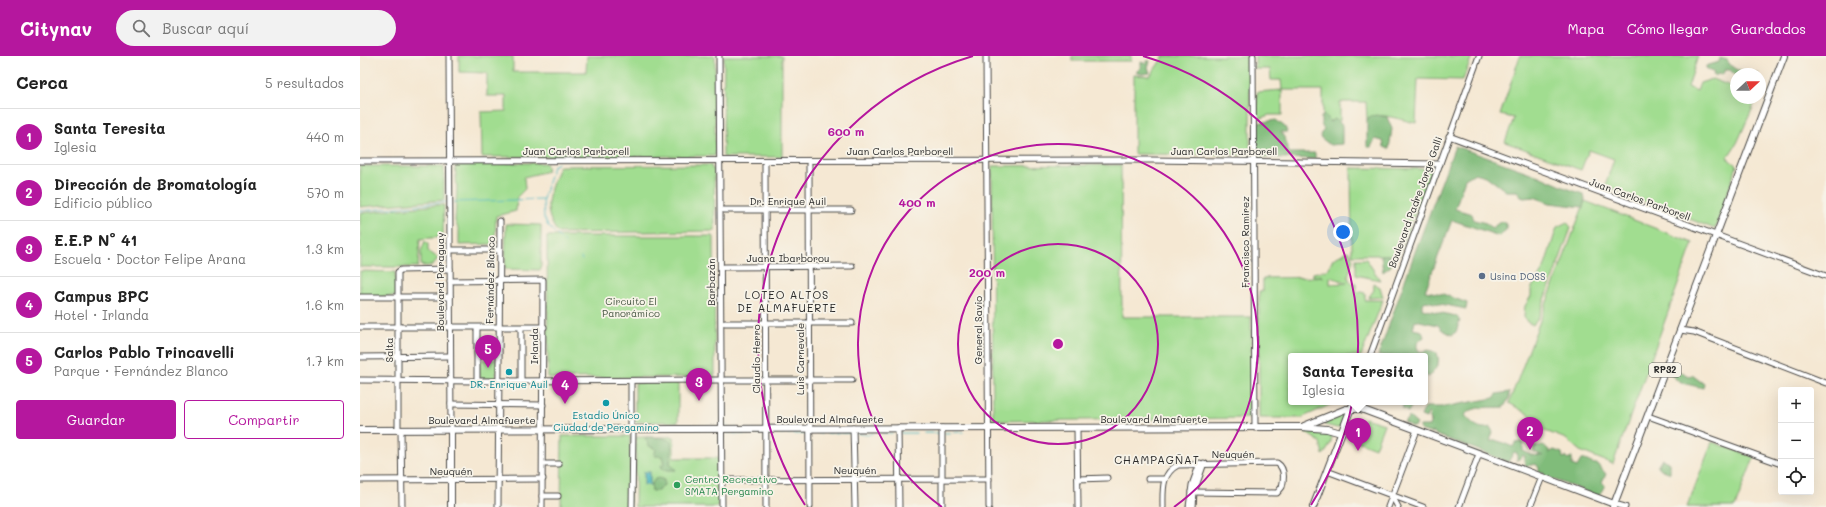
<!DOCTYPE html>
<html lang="es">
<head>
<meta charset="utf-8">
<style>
  body { margin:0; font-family:Mali,sans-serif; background:#f2f2f2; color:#222 }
  .controls { position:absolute; right:12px; bottom:12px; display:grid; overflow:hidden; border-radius:4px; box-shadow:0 4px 16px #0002 }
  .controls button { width:36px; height:36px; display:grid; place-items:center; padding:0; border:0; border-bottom:1px solid #e0e0e0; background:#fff; color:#222; font:20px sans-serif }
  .compass { position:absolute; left:1370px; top:12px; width:36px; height:36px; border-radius:50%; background:#fff; box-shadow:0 4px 16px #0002; rotate:68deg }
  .you { position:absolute; left:983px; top:176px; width:14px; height:14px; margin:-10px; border:3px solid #fff; border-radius:50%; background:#1a73e8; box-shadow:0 0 0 6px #1a73e833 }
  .badge { display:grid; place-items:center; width:26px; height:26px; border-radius:50%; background:#b5179e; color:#fff; font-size:13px; font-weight:700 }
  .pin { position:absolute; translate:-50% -33px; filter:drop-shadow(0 1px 2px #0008) }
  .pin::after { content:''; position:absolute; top:21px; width:14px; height:12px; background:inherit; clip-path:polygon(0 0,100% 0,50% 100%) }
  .popup { position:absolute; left:928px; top:297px; width:140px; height:52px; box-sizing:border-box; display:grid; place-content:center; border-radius:4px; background:#fff; filter:drop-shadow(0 1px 3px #0005); font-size:13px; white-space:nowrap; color:#767676 }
  .popup b { font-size:15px; color:#222 }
  .popup::after { content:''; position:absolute; left:50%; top:100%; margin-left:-8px; border:8px solid transparent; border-top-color:#fff }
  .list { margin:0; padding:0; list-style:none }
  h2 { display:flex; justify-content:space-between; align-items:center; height:52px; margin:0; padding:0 16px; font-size:17px }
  h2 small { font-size:13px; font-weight:400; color:#767676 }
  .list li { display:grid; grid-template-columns:26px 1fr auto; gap:12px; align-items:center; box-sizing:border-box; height:56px; padding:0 16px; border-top:1px solid #e0e0e0 }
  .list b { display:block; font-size:15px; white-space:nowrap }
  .list p { margin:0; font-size:13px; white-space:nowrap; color:#767676 }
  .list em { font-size:13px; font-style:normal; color:#767676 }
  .actions { display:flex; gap:8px; padding:12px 16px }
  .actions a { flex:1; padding:9px 0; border:1px solid #b5179e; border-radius:4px; text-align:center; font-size:14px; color:#b5179e }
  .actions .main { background:#b5179e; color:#fff }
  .icon { flex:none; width:22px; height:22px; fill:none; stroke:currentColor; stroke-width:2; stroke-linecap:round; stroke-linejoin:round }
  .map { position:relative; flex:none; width:1466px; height:451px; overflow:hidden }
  header { display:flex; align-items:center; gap:24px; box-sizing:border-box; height:56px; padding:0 20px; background:#b5179e; color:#fff }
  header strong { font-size:19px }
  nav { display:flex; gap:22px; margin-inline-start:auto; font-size:14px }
  .search { width:280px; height:36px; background:#f2f2f2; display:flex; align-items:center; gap:10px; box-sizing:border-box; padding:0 14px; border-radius:22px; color:#767676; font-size:15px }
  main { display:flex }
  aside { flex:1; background:#fff }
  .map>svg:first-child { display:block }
  .green { fill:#a1dd90; stroke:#66845e; fill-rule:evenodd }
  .forest { fill:#80bc7a; stroke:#567452 }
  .water { fill:#47b5c1; stroke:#397076 }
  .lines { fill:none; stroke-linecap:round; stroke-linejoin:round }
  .stream { stroke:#47b5c1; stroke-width:1 }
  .minor-casing { stroke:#494744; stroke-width:7 }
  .major-casing { stroke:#494744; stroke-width:8 }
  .minor { stroke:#fff; stroke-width:5 }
  .major { stroke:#fff; stroke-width:6 }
  .ring { fill:none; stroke:#b5179e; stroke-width:2 }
  .service-dot { fill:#5c6f8a; stroke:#f7f3e8; stroke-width:1.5 }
  .culture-dot { fill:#0f9aa8; stroke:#f7f3e8; stroke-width:1.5 }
  .leisure-dot { fill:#2e9e5b; stroke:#f7f3e8; stroke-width:1.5 }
  .labels { text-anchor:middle; stroke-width:3.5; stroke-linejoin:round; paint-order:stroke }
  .shield { fill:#f7f3e8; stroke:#686764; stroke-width:1 }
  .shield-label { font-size:9px; font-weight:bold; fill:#2b2b2b }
  .street-label { font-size:10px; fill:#2b2b2b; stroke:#f7f3e8 }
  .service-label { font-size:10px; fill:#4e5e75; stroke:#f7f3e8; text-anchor:start }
  .park-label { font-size:10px; fill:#485844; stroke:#f7f3e8 }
  .culture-label { font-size:10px; fill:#0d838f; stroke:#f7f3e8 }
  .leisure-label { font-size:10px; fill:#27864d; stroke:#f7f3e8; text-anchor:start }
  .neighbourhood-label { font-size:11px; letter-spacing:1px; fill:#2b2b2b; stroke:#f7f3e8 }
  .centre { fill:#b5179e; stroke:#f7f3e8; stroke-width:2 }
  .ring-label { font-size:12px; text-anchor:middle; font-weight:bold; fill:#b5179e; stroke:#f7f3e8; stroke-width:3.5; stroke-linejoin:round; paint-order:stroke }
</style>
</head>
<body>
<header>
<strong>Citynav</strong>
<div class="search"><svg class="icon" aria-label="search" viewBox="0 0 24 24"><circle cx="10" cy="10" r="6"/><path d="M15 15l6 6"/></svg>Buscar aquí</div>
<nav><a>Mapa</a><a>Cómo llegar</a><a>Guardados</a></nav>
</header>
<main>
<aside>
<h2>Cerca<small>5 resultados</small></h2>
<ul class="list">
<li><span class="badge">1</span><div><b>Santa Teresita</b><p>Iglesia</p></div><em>440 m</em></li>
<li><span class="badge">2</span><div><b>Dirección de Bromatología</b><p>Edificio público</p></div><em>570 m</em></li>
<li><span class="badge">3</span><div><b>E.E.P N° 41</b><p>Escuela · Doctor Felipe Arana</p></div><em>1.3 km</em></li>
<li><span class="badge">4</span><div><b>Campus BPC</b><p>Hotel · Irlanda</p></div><em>1.6 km</em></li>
<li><span class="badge">5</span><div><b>Carlos Pablo Trincavelli</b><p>Parque · Fernández Blanco</p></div><em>1.7 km</em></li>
</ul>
<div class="actions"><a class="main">Guardar</a><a>Compartir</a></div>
</aside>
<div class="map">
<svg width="1466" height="451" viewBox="0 0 1466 451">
  <rect width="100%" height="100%" fill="#f7f3e8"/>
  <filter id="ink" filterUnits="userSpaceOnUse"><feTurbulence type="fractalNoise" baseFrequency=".025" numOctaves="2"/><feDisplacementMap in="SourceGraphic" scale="8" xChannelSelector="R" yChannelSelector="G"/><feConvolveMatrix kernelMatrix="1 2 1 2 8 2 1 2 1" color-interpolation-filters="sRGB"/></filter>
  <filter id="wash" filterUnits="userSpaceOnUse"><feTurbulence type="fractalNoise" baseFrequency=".012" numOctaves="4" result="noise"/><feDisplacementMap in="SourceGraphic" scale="16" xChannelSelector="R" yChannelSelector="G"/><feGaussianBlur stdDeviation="0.9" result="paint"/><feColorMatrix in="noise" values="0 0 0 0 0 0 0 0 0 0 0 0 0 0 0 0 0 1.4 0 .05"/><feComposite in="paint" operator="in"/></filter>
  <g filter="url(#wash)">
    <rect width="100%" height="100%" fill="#f5e8d3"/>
    <g class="green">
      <polygon points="99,0 153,0 153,16 226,16 227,0 355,0 355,100 122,101 121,56 146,55 146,40 127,40 127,17 99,16"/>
      <polygon points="364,0 422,0 422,101 363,101"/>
      <rect x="712" y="0" width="59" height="5"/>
      <polygon points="804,0 890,0 890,99 774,98 774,19 790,20"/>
      <path d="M895,0H1112L1103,24L1058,23L1056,67C1044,65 1016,54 1007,63L1006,46H980V65H963V34H922V59H909L897,64V36L922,34L921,24H911L910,13H895Z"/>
      <polygon points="1160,0 1338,0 1328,31 1337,35 1340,27 1352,23 1376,32 1376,42 1387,42 1394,49 1377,87 1367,102 1377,110 1355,173 1245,130 1254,103 1229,94 1221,114 1145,86 1154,62 1140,59"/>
      <polygon points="99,107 186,107 188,115 164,121 165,133 157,141 156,155 136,160 135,188 99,189 99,175 95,165 97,132 95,108"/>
      <path d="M351,109L352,113H354L355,175L198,177C180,152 190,136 199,110Z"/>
      <polygon points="761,109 762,261 891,261 891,362 633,365 632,110"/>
      <polygon points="0,110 84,110 84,144 0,151"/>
      <polygon points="991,112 1072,113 1039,199 992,199"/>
      <polygon points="1225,145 1333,187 1253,408 1220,395 1206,383 1175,371 1170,359 1149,347"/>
      <polygon points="78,149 84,149 83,181 60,183 58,211 0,211 0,157"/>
      <polygon points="1207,166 1211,172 1178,263 1173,269 1167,266 1164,261 1165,250 1171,240 1171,233 1184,212 1197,171"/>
      <polygon points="146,168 181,169 181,214 145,213"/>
      <polygon points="189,180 352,180 354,181 355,319 353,321 188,322 187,181"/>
      <polygon points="65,185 68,188 68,195 78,202 72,210 61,210 61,195"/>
      <path d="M988,195L993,203L988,221L991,227H996V235L1005,237V244H1023L1001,300H931V346H976L941,362H899V235H903V222L963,221L953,220V217L968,214L973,203ZM970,221L986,226L987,227L970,228Z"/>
      <polygon points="996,203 1006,203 1020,224 996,219"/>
      <polygon points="0,215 35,216 36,240 0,241"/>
      <polygon points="1013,227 1020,231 1023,241 1008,242 1014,234"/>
      <polygon points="119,304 137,304 136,323 120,322"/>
      <rect x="275" y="327" width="43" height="39"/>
      <polygon points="981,358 984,362 981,371 977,372 965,369 966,364"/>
      <polygon points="1005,362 1024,368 1015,392 997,385"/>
      <path d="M946,374L972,377C973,384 968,394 963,399L960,386L945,376Z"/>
      <polygon points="202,380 270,380 270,451 201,451"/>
      <polygon points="276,381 314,381 314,402 358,402 358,451 275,451"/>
      <polygon points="1352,386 1394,401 1375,451 1327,451"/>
    </g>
    <g class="forest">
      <path d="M1360,2L1367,4C1376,20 1388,13 1399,18H1376V20L1370,14H1365L1362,19L1358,18L1355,20L1353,19L1354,17L1346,12V10L1359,6Z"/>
      <polygon points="787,5 790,5 788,11 790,17 782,18 776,16 781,11 781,6 786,8"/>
      <polygon points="965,59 970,66 975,63 982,69 982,88 970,89 960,81 961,77 964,74 961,68 961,61"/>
      <polygon points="1017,59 1027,61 1032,73 1029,93 1024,91 1023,85 1015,83 1011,91 1007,91 1007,63 1011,60"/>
      <polygon points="916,64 925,71 927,76 921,76 926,85 929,97 955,97 955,103 897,101 897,67"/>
      <path d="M1095,90L1179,120L1206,132L1223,138L1225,143L1223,151L1190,147L1174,141L1163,142L1157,135H1146L1126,120L1115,117L1105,123L1095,153L1112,158L1114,164L1126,167L1132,172L1140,166H1145L1147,173L1139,180L1092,164L1065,235L1083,238L1107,247L1106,253L1065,245L1062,247V253L1096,260L1100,264L1096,276L1092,279L1081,273L1078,269L1055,264L1053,273L1062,275L1064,281L1057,287V292L1060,296L1069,294L1077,297C1081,308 1076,312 1069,321L1065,319V300H1018L1055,196Z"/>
      <polygon points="1021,199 1029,199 1031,210 1023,216"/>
      <path d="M1313,313L1329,320L1332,319L1344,328L1343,332C1332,329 1318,328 1310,318Z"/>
      <path d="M1149,336V342L1144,351C1133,352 1112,349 1105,359C1111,367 1120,375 1130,371L1133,376L1130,385H1138L1153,391L1155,387L1161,386L1163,388V395L1171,399L1183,400L1174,396V391L1183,389L1189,394V397L1194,394L1202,397L1203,402L1206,401L1208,403L1212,401V409L1217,411L1221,404C1227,403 1230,408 1237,408L1246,418L1242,426L1245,429L1239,440L1184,420L1183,415L1179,418V412L1176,408L1166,410L1164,404L1165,400L1163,399L1157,405V397L1154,396L1148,406L1118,394L1076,379L1074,376L1070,377L1060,374V370H1069L1071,364L1069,360L1070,358L1068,357L1066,362L1061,360L1065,351H1083L1134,342L1137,338Z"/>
      <polygon points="1042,346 1054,346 1048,356 1043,353"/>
      <polygon points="1049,361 1057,368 1056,370 1053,371 1044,366"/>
      <polygon points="286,381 303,382 311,385 312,394 310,407 316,414 305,414 302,412 301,409 304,408 302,400 294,400 296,393 289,390 288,386 285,384"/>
      <polygon points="1302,403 1310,407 1310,417 1297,411"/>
      <polygon points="299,422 304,424 304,429 298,435 292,435 291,429 295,423"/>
    </g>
    <rect class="water" x="284" y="416" width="6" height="13"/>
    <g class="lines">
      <g class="stream">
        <polyline points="183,143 193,110 198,107"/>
        <polyline points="94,146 183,143 184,162 188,170 205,187"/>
        <polyline points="0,155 86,146"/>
        <polyline points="221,202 222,204"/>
        <polyline points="364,367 368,370"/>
        <polyline points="368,377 377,378"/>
        <polyline points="458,377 461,377"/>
        <polyline points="466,377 472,377"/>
        <polyline points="474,377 479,377"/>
        <polyline points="481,377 491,377"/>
        <polyline points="496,377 507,379 513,377"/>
        <polyline points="522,377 532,377"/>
        <polyline points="541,377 556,377"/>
        <polyline points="564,377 579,377"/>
        <polyline points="584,377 603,376"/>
        <polyline points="379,378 385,378"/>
        <polyline points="387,378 403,378"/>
        <polyline points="408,378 415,378"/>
        <polyline points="421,378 425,378"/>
        <polyline points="427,378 430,378"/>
        <polyline points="433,378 447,378"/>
      </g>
    </g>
  </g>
  <g filter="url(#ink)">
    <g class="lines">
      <defs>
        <g id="minor">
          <polyline points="89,0 91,374"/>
          <polyline points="359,0 362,451"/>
          <polyline points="626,0 629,451"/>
          <polyline points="893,0 895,372"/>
          <polyline points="1089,80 1466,220"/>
          <polyline points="0,105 791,104 1080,108"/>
          <polyline points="405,108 406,451"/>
          <polyline points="449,108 450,451"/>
          <polyline points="364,154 491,154"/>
          <polyline points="90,194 139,194"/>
          <polyline points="364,211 492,210"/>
          <polyline points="90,225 183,224 182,451"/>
          <polyline points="0,241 90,241"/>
          <polyline points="365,267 492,267"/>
          <polyline points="0,271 184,271"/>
          <polyline points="1320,274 1334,276 1466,327"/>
          <polyline points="1010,300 1119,0"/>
          <polyline points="0,301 90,300"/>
          <polyline points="0,324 117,325 361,324"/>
          <polyline points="365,324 492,324"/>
          <polyline points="117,325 117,272"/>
          <polyline points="161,325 161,272"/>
          <polyline points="91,348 183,349"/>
          <polyline points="991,352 993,346"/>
          <polyline points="1288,360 1421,408"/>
          <polyline points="493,372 495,451"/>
          <polyline points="538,372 539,451"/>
          <polyline points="582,372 582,451"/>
          <polyline points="271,373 271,325"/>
          <polyline points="717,373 718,451"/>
          <polyline points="38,374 38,216 41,214 90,213"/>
          <polyline points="41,374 42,451"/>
          <polyline points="183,408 199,408"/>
          <polyline points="967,415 1063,451"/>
          <polyline points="718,423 747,422"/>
          <polyline points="788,423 804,423"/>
          <polyline points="0,424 183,423"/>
          <polyline points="362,424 629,423"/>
          <polyline points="182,440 198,440"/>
          <polyline points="1032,440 1038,451"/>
          <polyline points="1254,448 1265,451"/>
          <polyline points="138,451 140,165"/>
          <polyline points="272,451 273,373"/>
          <path d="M803,451C803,434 801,418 818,409L917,407C925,412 924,423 922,431L917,437L831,436"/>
          <polyline points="829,451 832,429 840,407"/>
          <polyline points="833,451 834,436 844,407"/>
          <polyline points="1028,451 1057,374"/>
          <polyline points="1099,451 1119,398"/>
          <polyline points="1170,451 1182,421"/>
        </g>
        <g id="major">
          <polyline points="944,370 986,353 1001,353 1254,448"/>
          <polyline points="0,374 941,371 967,373 981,377"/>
          <polyline points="91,374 91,451"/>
          <polyline points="953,451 991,352"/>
          <polyline points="1253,451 1424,0"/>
        </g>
      </defs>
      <use href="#minor" class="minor-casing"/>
      <use href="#major" class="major-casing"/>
      <use href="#minor" class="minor"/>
      <use href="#major" class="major"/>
    </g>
  </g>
  <g class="ring">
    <circle cx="698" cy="288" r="100"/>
    <path d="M582 451A200 200 0 1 1 814 451"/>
    <path d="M445 449A300 300 0 0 1 613 0M783 0A300 300 0 0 1 951 449"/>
  </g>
  <circle class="service-dot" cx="1122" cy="220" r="4"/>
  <g class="culture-dot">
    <circle cx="149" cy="316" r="4"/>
    <circle cx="246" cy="347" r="4"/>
  </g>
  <circle class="leisure-dot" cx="317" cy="429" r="4"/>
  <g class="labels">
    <rect class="shield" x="1289" y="307" width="32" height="14" rx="3"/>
    <g class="shield-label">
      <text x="1305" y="317">RP32</text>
    </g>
    <g class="street-label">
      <text x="216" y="99">Juan Carlos Parborell</text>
      <text x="540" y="99">Juan Carlos Parborell</text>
      <text x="864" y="99">Juan Carlos Parborell</text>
      <text transform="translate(1280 143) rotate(20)" y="4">Juan Carlos Parborell</text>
      <text x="428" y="149">Dr. Enrique Auil</text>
      <text transform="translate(1055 146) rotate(-70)" y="4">Boulevard Padre Jorge Galli</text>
      <text transform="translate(885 186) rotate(-90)" y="4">Francisco Ramirez</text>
      <text x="428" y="206">Juana Ibarborou</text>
      <text transform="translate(130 224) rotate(-89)" y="4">Fernández Blanco</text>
      <text transform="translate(80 226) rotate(-90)" y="4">Boulevard Paraguay</text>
      <text transform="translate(351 226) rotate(-90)" y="4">Barbazán</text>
      <text transform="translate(618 274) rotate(-90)" y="4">General Savio</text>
      <text transform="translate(174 290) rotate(-90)" y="4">Irlanda</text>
      <text transform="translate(29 294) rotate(-90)" y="4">Salta</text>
      <text transform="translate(396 303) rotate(-90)" y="4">Claudio Herro</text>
      <text transform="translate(440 303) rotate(-90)" y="4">Luis Carnevale</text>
      <text x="470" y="367">Boulevard Almafuerte</text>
      <text x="794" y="367">Boulevard Almafuerte</text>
      <text x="122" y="368">Boulevard Almafuerte</text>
      <text x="873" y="402">Neuquén</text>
      <text x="495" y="418">Neuquén</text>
      <text x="91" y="419">Neuquén</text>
    </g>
    <g class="service-label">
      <text x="1130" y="224">Usina DOSS</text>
    </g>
    <g class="park-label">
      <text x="271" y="249">Circuito El<tspan x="271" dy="12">Panorámico</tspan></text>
    </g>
    <g class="culture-label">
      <text x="149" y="332">DR. Enrique Auil</text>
      <text x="246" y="363">Estadio Único<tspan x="246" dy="12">Ciudad de Pergamino</tspan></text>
    </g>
    <g class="leisure-label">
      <text x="325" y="427">Centro Recreativo<tspan x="325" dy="12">SMATA Pergamino</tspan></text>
    </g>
    <g class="neighbourhood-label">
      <text x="427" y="243">LOTEO ALTOS<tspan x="427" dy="13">DE ALMAFUERTE</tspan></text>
      <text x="797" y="408">CHAMPAGÑAT</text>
    </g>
  </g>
  <circle cx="698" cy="288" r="6" class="centre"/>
  <g class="ring-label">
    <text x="486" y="80">600 m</text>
    <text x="557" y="151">400 m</text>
    <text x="627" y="221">200 m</text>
  </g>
</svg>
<div class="controls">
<button>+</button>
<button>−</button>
<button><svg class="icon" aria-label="locate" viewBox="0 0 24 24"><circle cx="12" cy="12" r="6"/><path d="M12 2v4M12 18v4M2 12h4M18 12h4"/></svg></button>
</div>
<svg class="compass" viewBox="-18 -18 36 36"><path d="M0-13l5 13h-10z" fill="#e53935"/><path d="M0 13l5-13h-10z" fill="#767676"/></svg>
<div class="you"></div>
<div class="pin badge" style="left:998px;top:395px">1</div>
<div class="popup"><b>Santa Teresita</b>Iglesia</div>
<div class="pin badge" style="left:1170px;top:394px">2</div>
<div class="pin badge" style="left:339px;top:345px">3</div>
<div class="pin badge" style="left:205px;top:348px">4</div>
<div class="pin badge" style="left:128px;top:312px">5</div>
</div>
</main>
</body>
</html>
